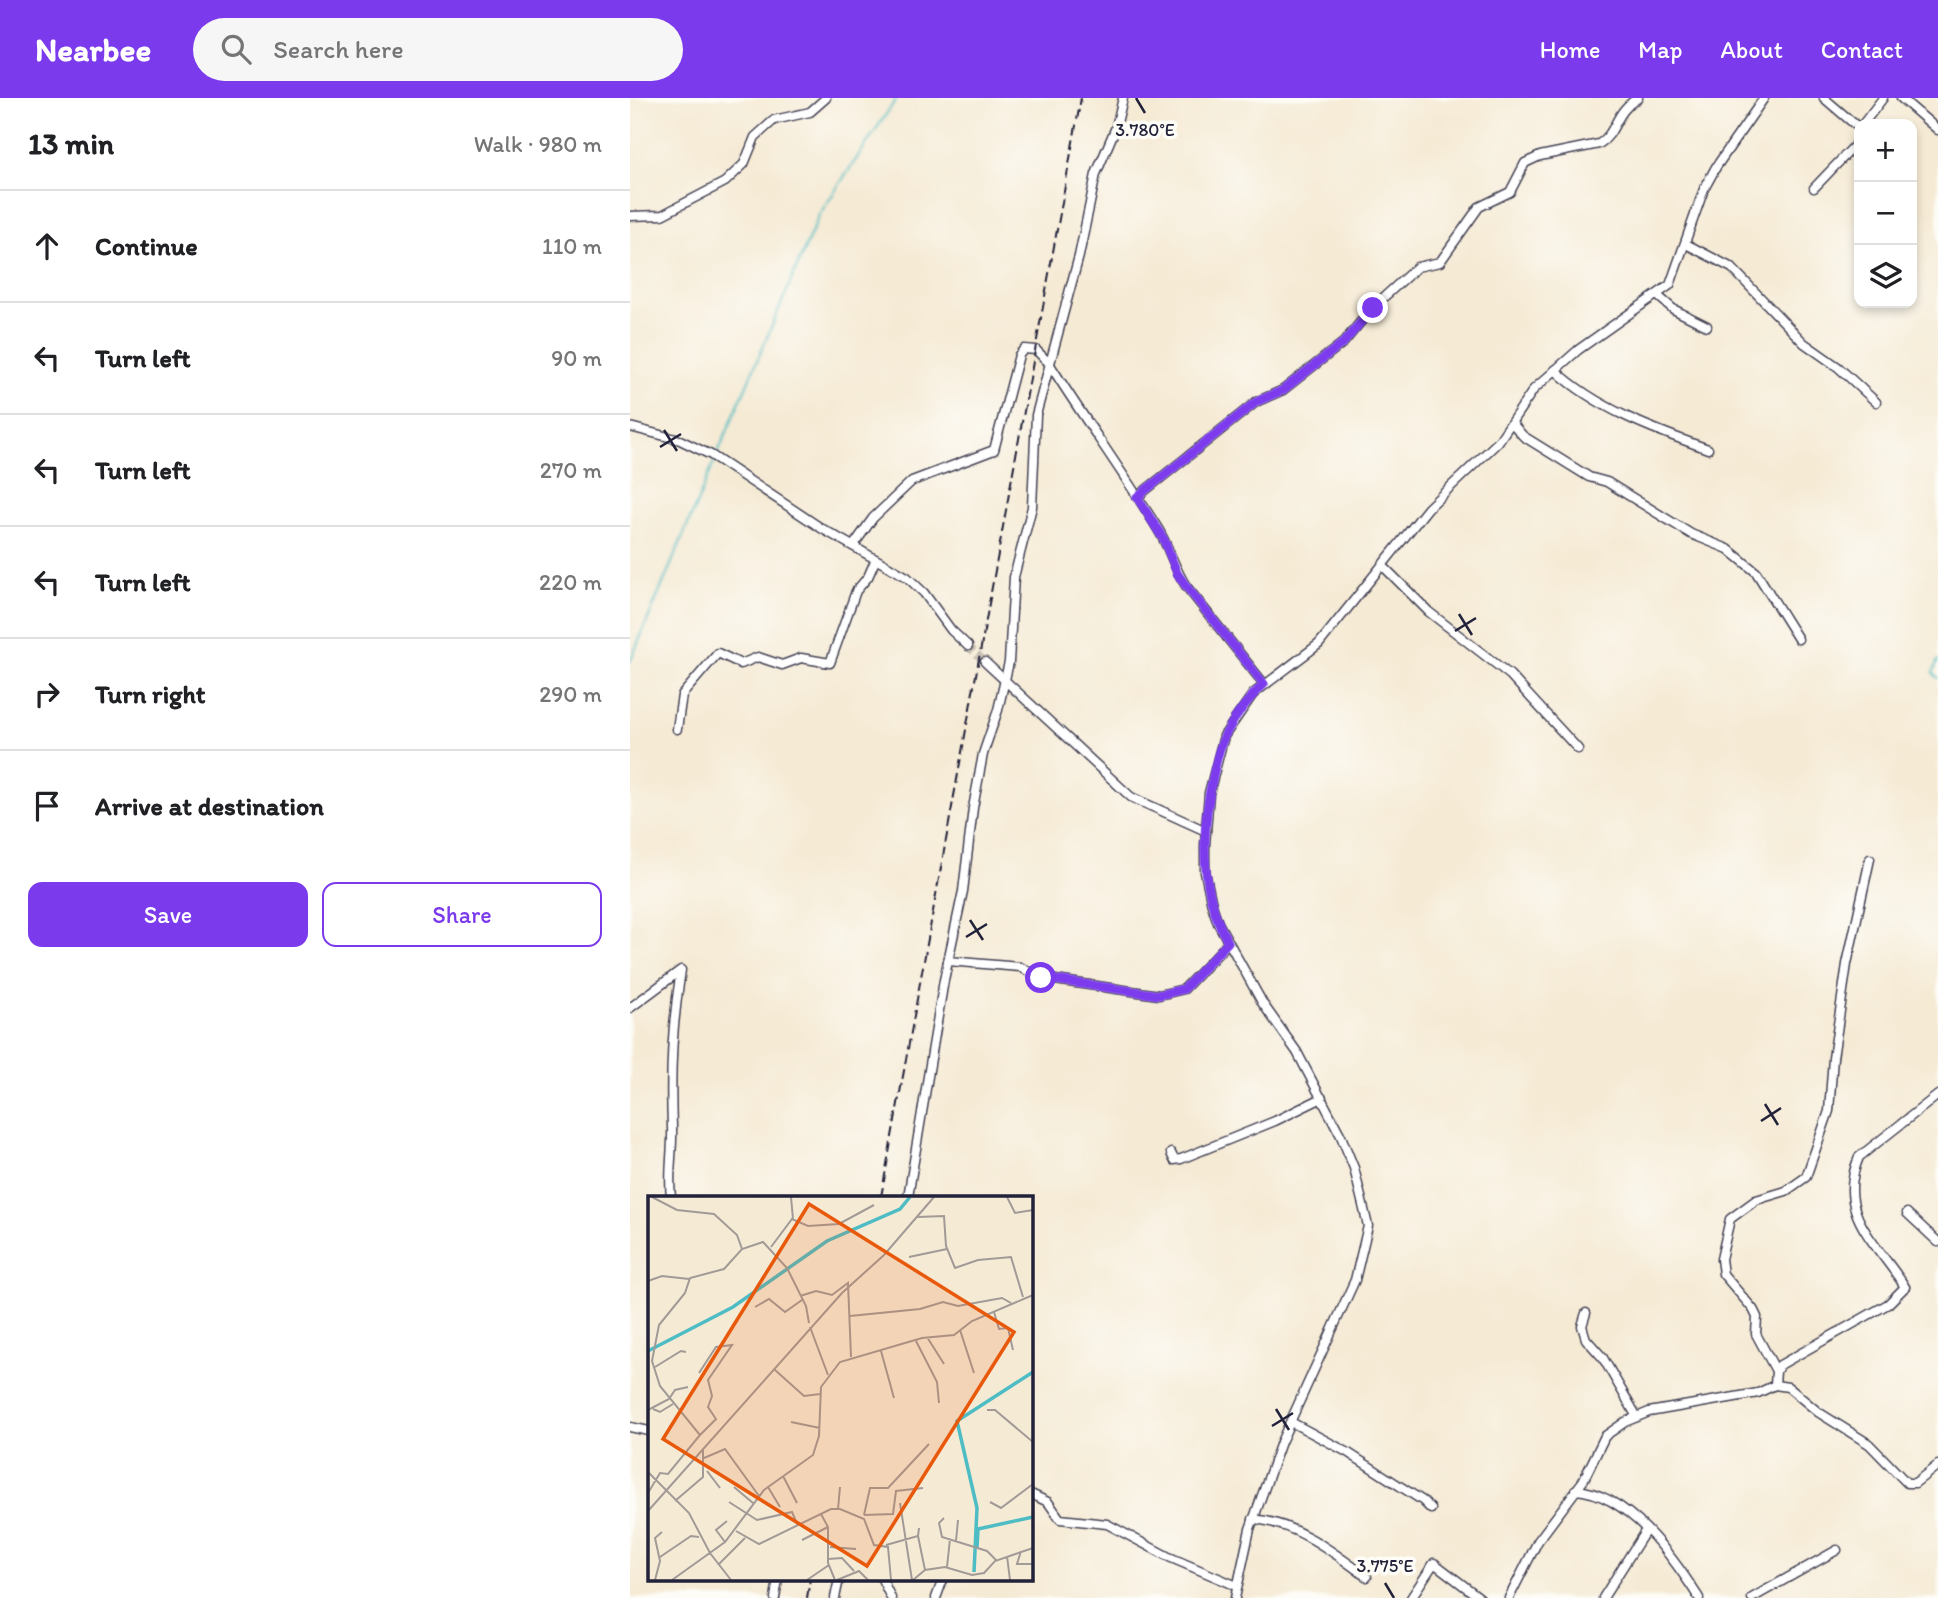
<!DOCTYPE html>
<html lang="en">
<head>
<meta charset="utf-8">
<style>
  body { margin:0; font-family:Itim,sans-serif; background:#f6f6f6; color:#202124 }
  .controls { position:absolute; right:21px; top:21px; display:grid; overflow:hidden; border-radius:14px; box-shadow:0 4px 10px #0003 }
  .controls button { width:63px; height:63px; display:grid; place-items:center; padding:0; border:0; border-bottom:2px solid #e0e0e0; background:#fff; color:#202124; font:35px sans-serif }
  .stop { position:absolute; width:21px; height:21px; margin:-16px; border:5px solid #7c3aed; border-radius:50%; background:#fff }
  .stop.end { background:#7c3aed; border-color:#fff; box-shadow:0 2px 7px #0008 }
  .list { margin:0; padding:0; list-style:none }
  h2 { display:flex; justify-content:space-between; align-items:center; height:91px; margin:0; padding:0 28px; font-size:30px }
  h2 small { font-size:23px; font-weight:400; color:#757577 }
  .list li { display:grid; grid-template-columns:46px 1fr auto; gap:21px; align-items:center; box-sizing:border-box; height:112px; padding:0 28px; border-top:2px solid #e0e0e0 }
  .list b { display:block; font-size:26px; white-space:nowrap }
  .list em { font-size:23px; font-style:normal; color:#757577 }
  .actions { display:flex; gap:14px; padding:21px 28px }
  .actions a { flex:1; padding:16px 0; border:2px solid #7c3aed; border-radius:14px; text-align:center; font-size:24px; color:#7c3aed }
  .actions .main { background:#7c3aed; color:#fff }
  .icon { flex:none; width:38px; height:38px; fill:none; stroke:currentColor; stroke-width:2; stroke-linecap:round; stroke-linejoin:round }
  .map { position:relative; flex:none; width:1308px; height:1500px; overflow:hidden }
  header { display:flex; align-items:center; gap:42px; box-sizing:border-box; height:98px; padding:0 35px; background:#7c3aed; color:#fff }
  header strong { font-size:33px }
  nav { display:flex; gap:38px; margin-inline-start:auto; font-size:24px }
  .search { width:490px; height:63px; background:#f6f6f6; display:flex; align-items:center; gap:18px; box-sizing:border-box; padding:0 24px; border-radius:38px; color:#757577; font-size:26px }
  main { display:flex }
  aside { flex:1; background:#fff }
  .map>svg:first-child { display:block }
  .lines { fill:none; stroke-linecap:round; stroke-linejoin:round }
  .stream { stroke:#4ebcc4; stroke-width:2 }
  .minor-tunnel { stroke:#cbc2b5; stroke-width:8; stroke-dasharray:8 4; stroke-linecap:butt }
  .minor-casing { stroke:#424052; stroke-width:11 }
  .minor { stroke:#fff; stroke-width:8 }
  .rail { stroke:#22223b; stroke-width:2; stroke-dasharray:10 5; stroke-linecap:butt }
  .route { stroke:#7c3aed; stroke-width:9 }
  .ticks { fill:none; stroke:#22223b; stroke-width:2.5 }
  .inset-river { fill:none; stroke:#4ebcc4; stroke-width:3.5 }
  .inset-road { fill:none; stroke:#a19a97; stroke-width:2 }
  .view { fill:#e8590c; fill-opacity:0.15; stroke:#e8590c; stroke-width:3.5 }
  .inset-edge { fill:none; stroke:#22223b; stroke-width:3.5 }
  .ticks-label { font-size:18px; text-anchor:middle; fill:#22223b; stroke:#fdfcf7; stroke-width:7; stroke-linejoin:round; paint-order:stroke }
</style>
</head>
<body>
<header>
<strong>Nearbee</strong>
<div class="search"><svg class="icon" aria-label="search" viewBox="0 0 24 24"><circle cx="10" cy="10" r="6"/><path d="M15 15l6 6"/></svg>Search here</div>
<nav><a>Home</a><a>Map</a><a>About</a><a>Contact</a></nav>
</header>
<main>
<aside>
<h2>13 min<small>Walk · 980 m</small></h2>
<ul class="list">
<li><svg class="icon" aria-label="ahead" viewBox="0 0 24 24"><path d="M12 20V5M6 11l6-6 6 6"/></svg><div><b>Continue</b></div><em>110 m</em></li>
<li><svg class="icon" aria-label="left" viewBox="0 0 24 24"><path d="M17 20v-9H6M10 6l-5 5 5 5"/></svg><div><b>Turn left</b></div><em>90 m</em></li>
<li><svg class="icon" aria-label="left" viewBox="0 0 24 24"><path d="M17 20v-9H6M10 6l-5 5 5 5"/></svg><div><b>Turn left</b></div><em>270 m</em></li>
<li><svg class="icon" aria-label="left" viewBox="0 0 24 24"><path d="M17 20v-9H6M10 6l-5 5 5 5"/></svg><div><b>Turn left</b></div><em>220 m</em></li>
<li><svg class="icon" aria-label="right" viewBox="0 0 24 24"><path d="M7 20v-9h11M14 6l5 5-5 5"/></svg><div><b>Turn right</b></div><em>290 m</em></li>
<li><svg class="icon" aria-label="arrive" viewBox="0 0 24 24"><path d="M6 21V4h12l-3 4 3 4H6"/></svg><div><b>Arrive at destination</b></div></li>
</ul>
<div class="actions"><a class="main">Save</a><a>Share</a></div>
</aside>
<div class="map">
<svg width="1308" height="1500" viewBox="0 0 1308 1500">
  <rect width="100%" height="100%" fill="#fdfcf7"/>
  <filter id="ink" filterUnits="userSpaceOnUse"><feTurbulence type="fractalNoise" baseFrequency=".0143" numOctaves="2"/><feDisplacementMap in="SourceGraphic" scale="14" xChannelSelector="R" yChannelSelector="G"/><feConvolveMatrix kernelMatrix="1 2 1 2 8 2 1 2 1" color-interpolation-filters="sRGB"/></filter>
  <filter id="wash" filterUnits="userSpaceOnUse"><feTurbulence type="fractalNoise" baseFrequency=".00686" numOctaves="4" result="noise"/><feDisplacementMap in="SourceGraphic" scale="28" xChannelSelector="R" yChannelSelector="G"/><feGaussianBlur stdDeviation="1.57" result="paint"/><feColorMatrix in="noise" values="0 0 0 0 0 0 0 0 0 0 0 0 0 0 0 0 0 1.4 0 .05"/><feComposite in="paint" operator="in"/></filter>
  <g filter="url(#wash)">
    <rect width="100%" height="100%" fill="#f5ead4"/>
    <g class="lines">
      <g class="stream">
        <polyline points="87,357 189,117 267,0"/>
        <polyline points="1308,562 1303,575 1308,580"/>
        <polyline points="0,564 85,362"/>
      </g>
    </g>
  </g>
  <g filter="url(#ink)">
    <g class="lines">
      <polyline class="minor-tunnel" points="338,548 355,564"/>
      <defs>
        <g id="minor">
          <polyline points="1194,0 1229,30"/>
          <polyline points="1271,0 1308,32"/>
          <polyline points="1233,26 1253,0"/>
          <polyline points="1184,90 1229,43"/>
          <polyline points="0,118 32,117 95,84 114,66 125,39 144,22 180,14 196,0"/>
          <polyline points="1056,146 1102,170 1174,245 1208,269 1246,304"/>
          <polyline points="1028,198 1043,211 1077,228"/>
          <path d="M925,272C967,311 1025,332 1078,351"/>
          <polyline points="882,325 893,338 959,379 977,384 1061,436 1098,451 1126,474 1168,541"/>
          <polyline points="0,329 50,342 81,357 191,430 277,479 294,495 321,532 338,548"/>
          <path d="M507,399L626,304L653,292L714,244L742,210L787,169L810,164L849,109L880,94L895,65L910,58L969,46C987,35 984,14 1008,0"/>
          <path d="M223,448L243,420L282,383L364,352L389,257L394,251L406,252L419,265C454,321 493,374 528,431C539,449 544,470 556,488L634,586"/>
          <polyline points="753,468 799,514 880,577 948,651"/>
          <polyline points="355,564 501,699 576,733"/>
          <polyline points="47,631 52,597 88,555 111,566 128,559 152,567 171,560 200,565 226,493 238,479 245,463"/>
          <polyline points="318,863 390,869 411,880 529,897 554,891 599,844"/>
          <path d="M0,910L51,872C42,928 40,972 42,1029C43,1053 38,1075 41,1099"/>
          <polyline points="541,1055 544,1062 551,1061 645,1023 692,1000"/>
          <polyline points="278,1099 314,882 333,793 343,710 353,656 368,612 379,564 384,479 402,409 406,317 449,158 466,76 486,29 493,0"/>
          <polyline points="1277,1115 1308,1144"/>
          <polyline points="956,1215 952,1228 956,1241 973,1260 1007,1319"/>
          <polyline points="1146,1273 1126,1236 1127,1219 1123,1211 1093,1176 1091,1161 1100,1121 1126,1102 1156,1093 1176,1079 1199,1013 1203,960 1217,866 1240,761"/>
          <path d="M1145,1287L1146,1273L1150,1267L1258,1206L1275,1189C1247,1144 1205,1116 1229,1059L1308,997"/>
          <polyline points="661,1324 717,1354 793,1403 801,1411"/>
          <polyline points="0,1329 19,1333"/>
          <path d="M945,1392C998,1395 1043,1459 1069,1500"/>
          <polyline points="401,1396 418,1404 430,1421 477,1426 539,1459 607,1488"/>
          <path d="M623,1421C667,1425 703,1454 737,1479"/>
          <polyline points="252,1481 261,1500"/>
          <polyline points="145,1500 148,1481"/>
          <polyline points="205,1500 209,1481"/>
          <polyline points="306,1500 313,1481"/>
          <polyline points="605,1500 620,1431 651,1344 725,1182 738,1128 724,1070 711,1038 667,954 633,906 588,825 582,807 575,774 575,747 579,695 594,638 623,596 689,546 798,410 868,344 904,291 948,252 1040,187 1074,91 1086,69 1134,0"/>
          <polyline points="781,1500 804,1465 850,1500"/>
          <polyline points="879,1500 908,1443 953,1383 975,1338 995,1324 1019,1314 1128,1295 1145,1287 1158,1289 1188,1314 1239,1346 1277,1385 1285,1385 1308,1367"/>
          <polyline points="973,1500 1016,1432"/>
          <polyline points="1122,1500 1207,1452"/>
        </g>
      </defs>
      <use href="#minor" class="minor-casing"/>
      <use href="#minor" class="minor"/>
      <g class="rail">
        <polyline points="251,1099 451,0"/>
        <polyline points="177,1500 180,1481"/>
      </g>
    </g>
  </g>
  <g class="lines" filter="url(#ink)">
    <path class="route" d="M411,880L529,897L554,891L598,844C569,793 571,734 583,678C586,664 589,649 595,637C605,618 619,600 634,586L556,488L547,475L534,442L507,399L626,304L653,292L714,244L743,210"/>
  </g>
  <path class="ticks" d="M506,0L515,15M34,332L47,353M30,349L51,336M829,516L842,537M825,533L846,520M340,822L353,842M336,839L357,826M1135,1006L1148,1027M1131,1023L1151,1010M646,1311L659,1332M642,1328L663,1315M755,1485L764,1500"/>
  <g transform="translate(18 1098)">
    <rect width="385" height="385" fill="#f5ead4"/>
    <path class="inset-river" d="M0,155L85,111L179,45L252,13L262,1M329,352L330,333L385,321M326,376L329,312L309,225L385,176"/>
    <path class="inset-road" d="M4,1L29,14L66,18L89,39L94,53M143,1L145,23M359,1L367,17L385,14M269,21L296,20L298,50L307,72L330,64L363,61L375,101M123,51L144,23L160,30L191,28L226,9M261,61L299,53M0,85L14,80L41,83M152,100L168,95L184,99L200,87L203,161M107,111L121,103L137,116L154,104M346,116L351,133L360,132L365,154M202,120L272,113L295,106L310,110L354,102L363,107M162,131L180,179M312,134L326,177M279,141L296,168M268,145L289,186L291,207M233,155L246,202M7,171L33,155L38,156M127,174L156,200L172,198M51,177L68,151L84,149L60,184L64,200L60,211L68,223L52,239M5,213L12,216L25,208M0,214L21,203L27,194L40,191M339,214H347L385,246M143,226L172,232M56,262L77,253L111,300M59,275L72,292M0,276L41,317L62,357L83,384M135,280L149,307M86,291L105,307M120,291L132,311M0,297L12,277L20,278L52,239L12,190L4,165L11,129L37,97L42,82L76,73L94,53L115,46L139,72L158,110L161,127M27,305L55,281V254M81,306L109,324L144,316L150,330M342,306L353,312L385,288M252,307L264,384M190,313L192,291M0,315L194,97L236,59L286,1M173,318L180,331V367L187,384M216,319L222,292H240L281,248M216,319L245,318L248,295L275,292M296,322L291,327L294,341L339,355L348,364M88,335L111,348L183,313H192L216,323L226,349L240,351L243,384M270,340L277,374M154,344L180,331M308,345L310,324M77,346L68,334L79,325M238,349L270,340L271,332M182,351L208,353M373,355L369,368H385M359,360L362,384M12,361L43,340L51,341M180,363L194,362L206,375M70,369L97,342M299,371L302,343M7,384L12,365L7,342L14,336M24,384L77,346L116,294L165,259L171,240L173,191L192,166L274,142L306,139L324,125L385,99M159,384L181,369M189,384L211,375L220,384M265,384L277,374L297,371L324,379L336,377L347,365L385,352"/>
    <path class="view" d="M161,8L366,136L219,370L15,243Z"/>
    <rect width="385" height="385" class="inset-edge"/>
  </g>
  <g class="ticks-label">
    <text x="515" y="38">3.780°E</text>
    <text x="755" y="1474">3.775°E</text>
  </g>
</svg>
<div class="controls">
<button>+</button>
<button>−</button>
<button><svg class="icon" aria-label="layers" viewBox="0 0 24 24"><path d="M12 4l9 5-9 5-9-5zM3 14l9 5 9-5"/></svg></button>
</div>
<div class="stop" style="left:411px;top:880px"></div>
<div class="stop end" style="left:743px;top:210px"></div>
</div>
</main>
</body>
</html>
